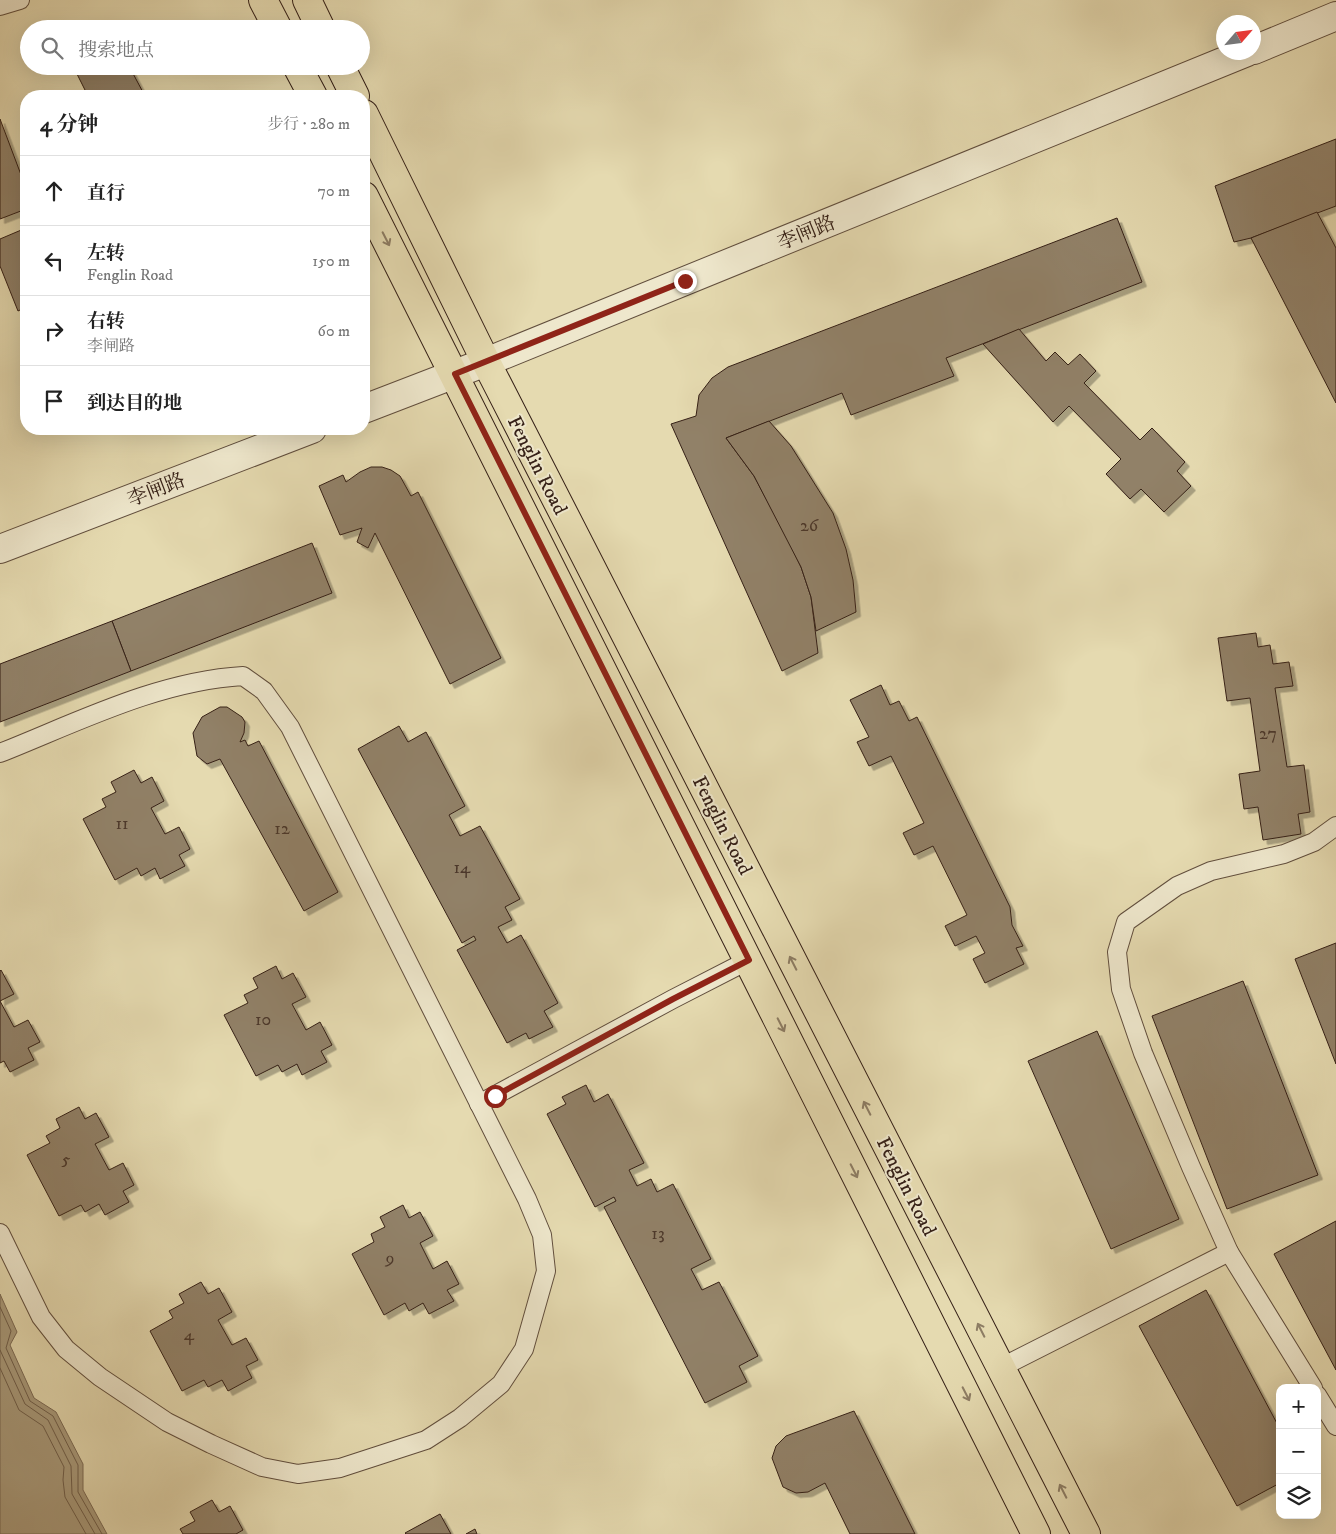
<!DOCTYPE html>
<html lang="zh">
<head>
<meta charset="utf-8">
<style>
  body { margin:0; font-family:"IM FELL DW Pica","Noto Serif SC",serif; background:#f6f6f6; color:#222 }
  .controls { position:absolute; right:15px; bottom:15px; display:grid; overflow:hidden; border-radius:10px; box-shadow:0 5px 20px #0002 }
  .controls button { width:45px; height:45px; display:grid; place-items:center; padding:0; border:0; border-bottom:1px solid #e0e0e0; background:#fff; color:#222; font:25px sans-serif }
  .compass { position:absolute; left:1216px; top:15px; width:45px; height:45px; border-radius:50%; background:#fff; box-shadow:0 5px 20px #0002; rotate:62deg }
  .stop { position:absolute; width:15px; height:15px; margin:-11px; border:4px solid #8f2418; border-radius:50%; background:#fff }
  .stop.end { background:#8f2418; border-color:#fff; box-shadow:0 1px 5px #0008 }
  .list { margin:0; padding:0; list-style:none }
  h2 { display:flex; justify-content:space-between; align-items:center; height:65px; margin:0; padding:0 20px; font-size:21px }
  h2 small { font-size:16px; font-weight:400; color:#767676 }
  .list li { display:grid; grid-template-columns:32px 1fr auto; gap:15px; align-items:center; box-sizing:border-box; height:70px; padding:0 20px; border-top:1px solid #e0e0e0 }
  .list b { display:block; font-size:19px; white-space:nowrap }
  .list p { margin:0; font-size:16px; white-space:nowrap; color:#767676 }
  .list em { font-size:16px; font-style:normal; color:#767676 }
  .icon { flex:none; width:28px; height:28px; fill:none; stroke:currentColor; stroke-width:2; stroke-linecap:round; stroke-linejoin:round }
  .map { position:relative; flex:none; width:1336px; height:1534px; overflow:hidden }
  .search { position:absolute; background:#fff; box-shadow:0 5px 20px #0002; left:20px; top:20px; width:350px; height:55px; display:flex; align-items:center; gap:12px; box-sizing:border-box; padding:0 18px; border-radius:28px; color:#767676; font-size:19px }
  .panel { position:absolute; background:#fff; box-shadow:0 5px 20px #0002; left:20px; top:90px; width:350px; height:345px; border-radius:20px }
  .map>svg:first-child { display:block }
  .water { fill:#a99b7c; stroke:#7b6a54 }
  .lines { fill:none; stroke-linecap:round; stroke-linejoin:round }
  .shore { stroke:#6f5e4a; stroke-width:1 }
  .building { fill:#918167; stroke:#352017; filter:url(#shadow) }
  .service-casing { stroke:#614e3d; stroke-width:20 }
  .tertiary-casing { stroke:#614e3d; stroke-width:30 }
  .primary-casing { stroke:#352017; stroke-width:30 }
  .service { stroke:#eee7cc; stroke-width:18 }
  .tertiary { stroke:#eee7cc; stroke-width:28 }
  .primary { stroke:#e5dab0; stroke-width:28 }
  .oneway { stroke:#8d7d64 }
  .route { stroke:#8f2418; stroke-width:6 }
  .labels { text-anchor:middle; stroke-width:4; stroke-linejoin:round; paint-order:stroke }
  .number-label { font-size:18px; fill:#4c382b }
  .street-label { font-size:20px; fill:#352017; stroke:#eee7cc }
</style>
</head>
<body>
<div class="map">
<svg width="1336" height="1534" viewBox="0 0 1336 1534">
  <defs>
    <filter id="shadow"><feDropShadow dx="4.5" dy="4.5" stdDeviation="0" flood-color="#0004"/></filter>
  </defs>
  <rect width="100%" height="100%" fill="#e5dab0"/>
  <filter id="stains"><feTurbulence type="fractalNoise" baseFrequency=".004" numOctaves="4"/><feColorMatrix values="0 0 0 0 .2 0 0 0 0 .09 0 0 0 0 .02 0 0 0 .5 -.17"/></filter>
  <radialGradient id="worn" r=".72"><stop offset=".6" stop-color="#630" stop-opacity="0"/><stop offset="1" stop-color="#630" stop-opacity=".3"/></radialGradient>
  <polygon class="water" points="0,1294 17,1332 10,1345 34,1398 56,1412 83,1464 83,1490 107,1534 0,1534"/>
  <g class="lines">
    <g class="shore">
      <polyline points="0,1307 11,1331 6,1348 30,1401 53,1416 78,1465 78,1492 102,1534"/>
      <polyline points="0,1350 25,1404 48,1420 71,1466 72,1494 95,1534"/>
      <polyline points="0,1368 19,1410 43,1426 64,1467 63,1480 65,1497 86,1534"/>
    </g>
  </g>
  <g class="building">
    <polygon points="73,66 129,66 145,96 88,96"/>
    <polygon points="0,119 26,188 26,209 0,219"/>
    <polygon points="1336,139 1336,206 1251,238 1234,242 1215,186"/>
    <polygon points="1317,212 1336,248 1336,403 1251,238"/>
    <polygon points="1117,218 1142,282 946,358 954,376 851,415 842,393 726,438 754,476 786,536 801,567 811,597 818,653 782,671 671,424 696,416 699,395 712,378 728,367"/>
    <polygon points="26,228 26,307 18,311 0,266 0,239"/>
    <polygon points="1019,329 1046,361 1055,352 1068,365 1080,354 1096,371 1084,383 1140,440 1152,428 1185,462 1177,471 1191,486 1164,512 1141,489 1130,499 1106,474 1121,459 1069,406 1053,422 983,344"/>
    <polygon points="769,421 791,446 833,513 846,549 853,580 856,612 816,631 811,597 801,567 754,476 726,438"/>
    <polygon points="371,467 382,467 391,470 400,476 411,496 418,492 501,658 450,684 375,533 368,548 357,542 362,528 340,535 319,486 343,475 346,482 360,472"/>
    <polygon points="312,543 332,593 131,671 112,621"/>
    <polygon points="112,621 131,671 0,722 0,664"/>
    <polygon points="1256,633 1258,647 1270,645 1273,664 1289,662 1293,686 1275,688 1287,767 1304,765 1310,812 1298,814 1301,834 1263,840 1258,807 1244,809 1239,774 1260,771 1250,698 1227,701 1218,638"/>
    <polygon points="881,685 890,705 899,701 909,721 917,717 1010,907 1012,925 1023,946 1016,948 1024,964 985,983 973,959 985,953 976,936 955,946 945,926 967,915 933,846 914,855 903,833 924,823 891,756 869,766 857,742 869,737 850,700"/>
    <polygon points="220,707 227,707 242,717 245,722 244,733 240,742 245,740 248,746 259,741 338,892 304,911 220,759 207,764 197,756 193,733 202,717"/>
    <polygon points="399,726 408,742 426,732 465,806 449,815 460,836 480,826 520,899 505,907 512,920 498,927 507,943 521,935 558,1003 544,1011 553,1027 529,1039 526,1033 507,1043 457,950 476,940 474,936 462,943 358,749"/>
    <polygon points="134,770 141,783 152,777 164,801 151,808 165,834 179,827 190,849 179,855 185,866 160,879 155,868 141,876 137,868 115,880 83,819 106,807 102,799 116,792 111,782"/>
    <polygon points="1336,943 1336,1064 1295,959"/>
    <polygon points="276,966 282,979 293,973 306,997 292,1004 306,1030 320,1022 332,1045 321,1051 327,1062 302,1075 297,1064 282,1072 278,1065 256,1076 224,1015 248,1003 244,995 258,988 253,978"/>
    <polygon points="1,970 14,994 0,1001 14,1027 28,1020 40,1042 28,1048 34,1060 10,1072 4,1061 0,1063 0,971"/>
    <polygon points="1243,981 1318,1175 1227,1209 1152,1016"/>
    <polygon points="1097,1031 1179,1219 1111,1249 1028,1061"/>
    <polygon points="586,1085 594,1102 608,1094 644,1163 629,1170 637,1186 651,1179 657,1192 673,1184 711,1259 691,1269 702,1290 719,1282 758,1356 739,1366 747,1382 705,1403 604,1207 616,1201 614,1197 595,1207 547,1114 566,1104 562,1097"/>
    <polygon points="79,1107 85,1119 96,1113 109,1137 95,1144 109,1170 123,1163 134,1185 123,1191 129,1202 105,1215 99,1204 85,1212 81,1205 59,1216 27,1155 50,1143 46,1136 60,1128 56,1119"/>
    <polygon points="403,1205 409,1218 420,1212 433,1236 420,1243 433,1269 447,1261 459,1284 447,1290 454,1301 429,1314 423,1303 409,1311 405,1303 384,1315 352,1254 374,1242 371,1234 385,1227 380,1217"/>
    <polygon points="1336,1221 1336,1370 1274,1254"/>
    <polygon points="201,1282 208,1294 219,1288 232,1312 218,1320 232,1345 246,1338 258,1360 246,1366 252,1378 228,1391 222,1380 208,1387 204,1380 182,1391 150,1331 173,1318 169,1311 184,1303 179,1294"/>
    <polygon points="1206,1290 1280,1429 1280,1483 1237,1506 1139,1326"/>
    <polygon points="854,1411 915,1534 850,1534 825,1483 808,1492 796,1493 783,1487 772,1458 776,1446 786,1436"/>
    <polygon points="212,1500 219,1512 230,1506 243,1530 236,1534 183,1534 180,1529 195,1521 190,1512"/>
    <polygon points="440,1514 451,1534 406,1534 405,1533"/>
    <polygon points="475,1529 477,1534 466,1534"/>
  </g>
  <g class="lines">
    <defs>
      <g id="service">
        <polyline points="0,6 20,0"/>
        <path d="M0,753C78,722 158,681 243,676L264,691L290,727L527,1199L542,1235L546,1271L524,1349L501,1384L460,1418L426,1440L340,1468L298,1474L262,1467L211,1444L167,1422L100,1377L66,1349L41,1317L0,1233"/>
        <polyline points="479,1104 673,999 749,960"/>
        <polyline points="1229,1252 1313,1388"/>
        <polyline points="1000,1368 1229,1252 1191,1167 1143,1053 1121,989 1117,952 1126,922 1177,886 1211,871 1284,854 1314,842 1336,826"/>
        <polyline points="1317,1395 1336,1426"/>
      </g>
      <g id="tertiary">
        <polyline points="1254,50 1336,16"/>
        <polyline points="364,409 486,362 1247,52"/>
        <polyline points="0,549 312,429"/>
      </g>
      <g id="primary">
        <polyline points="263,0 278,29"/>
        <polyline points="307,0 321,29"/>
        <polyline points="297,66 313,96"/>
        <polyline points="340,66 355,96"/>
        <polyline points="364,114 486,362 1086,1534"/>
        <polyline points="364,196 1036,1534"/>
      </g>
    </defs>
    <use href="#service" class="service-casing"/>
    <use href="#tertiary" class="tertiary-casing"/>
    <use href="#primary" class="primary-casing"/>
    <use href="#service" class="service"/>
    <use href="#tertiary" class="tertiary"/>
    <use href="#primary" class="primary"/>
  </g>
  <defs><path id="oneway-shaft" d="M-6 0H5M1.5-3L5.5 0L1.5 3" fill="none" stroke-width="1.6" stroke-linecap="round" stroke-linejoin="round" transform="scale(1.25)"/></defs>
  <g class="oneway">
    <use href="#oneway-shaft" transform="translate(386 239) rotate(63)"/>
    <use href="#oneway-shaft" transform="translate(793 963) rotate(-117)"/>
    <use href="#oneway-shaft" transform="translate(781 1025) rotate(63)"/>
    <use href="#oneway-shaft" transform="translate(867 1108) rotate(-117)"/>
    <use href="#oneway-shaft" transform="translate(854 1171) rotate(63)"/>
    <use href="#oneway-shaft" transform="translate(981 1330) rotate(-117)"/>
    <use href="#oneway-shaft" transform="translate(966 1394) rotate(63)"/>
    <use href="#oneway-shaft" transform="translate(1063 1491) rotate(-117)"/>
  </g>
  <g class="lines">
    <polyline class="route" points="495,1096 673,999 749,960 455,374 685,281"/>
  </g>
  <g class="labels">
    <g class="number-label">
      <text x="809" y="531">26</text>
      <text x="1268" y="739">27</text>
      <text x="122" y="829">11</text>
      <text x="282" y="834">12</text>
      <text x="462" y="873">14</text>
      <text x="263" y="1025">10</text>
      <text x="66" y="1165">5</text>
      <text x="658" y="1239">13</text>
      <text x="390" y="1264">9</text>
      <text x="189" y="1340">4</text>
    </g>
    <g class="street-label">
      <text transform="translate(806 232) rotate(-22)" y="7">李闸路</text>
      <text transform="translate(538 465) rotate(63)" y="7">Fenglin Road</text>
      <text transform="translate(156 489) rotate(-21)" y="7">李闸路</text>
      <text transform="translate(723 825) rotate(63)" y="7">Fenglin Road</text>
      <text transform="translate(907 1186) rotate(63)" y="7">Fenglin Road</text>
    </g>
  </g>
  <rect width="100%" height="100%" filter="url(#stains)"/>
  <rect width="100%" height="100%" fill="url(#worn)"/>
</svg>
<div class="controls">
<button>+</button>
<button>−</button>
<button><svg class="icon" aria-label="layers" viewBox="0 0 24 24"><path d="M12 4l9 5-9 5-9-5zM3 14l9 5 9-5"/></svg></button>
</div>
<svg class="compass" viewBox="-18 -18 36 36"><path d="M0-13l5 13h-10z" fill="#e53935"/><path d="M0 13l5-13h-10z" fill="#767676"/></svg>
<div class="stop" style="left:495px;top:1096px"></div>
<div class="stop end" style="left:685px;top:281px"></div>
<div class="search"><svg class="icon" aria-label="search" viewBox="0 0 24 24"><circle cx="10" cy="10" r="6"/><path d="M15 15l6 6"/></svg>搜索地点</div>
<section class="panel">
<h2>4 分钟<small>步行 · 280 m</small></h2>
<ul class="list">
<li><svg class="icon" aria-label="ahead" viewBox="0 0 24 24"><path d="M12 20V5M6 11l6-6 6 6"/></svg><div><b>直行</b></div><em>70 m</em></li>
<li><svg class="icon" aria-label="left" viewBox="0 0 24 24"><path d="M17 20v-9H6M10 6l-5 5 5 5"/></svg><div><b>左转</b><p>Fenglin Road</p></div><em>150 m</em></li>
<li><svg class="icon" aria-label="right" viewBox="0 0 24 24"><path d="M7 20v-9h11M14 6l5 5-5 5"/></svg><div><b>右转</b><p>李闸路</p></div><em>60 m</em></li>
<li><svg class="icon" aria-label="arrive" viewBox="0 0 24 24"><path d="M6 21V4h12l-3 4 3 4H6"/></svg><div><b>到达目的地</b></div></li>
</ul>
</section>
</div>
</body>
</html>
